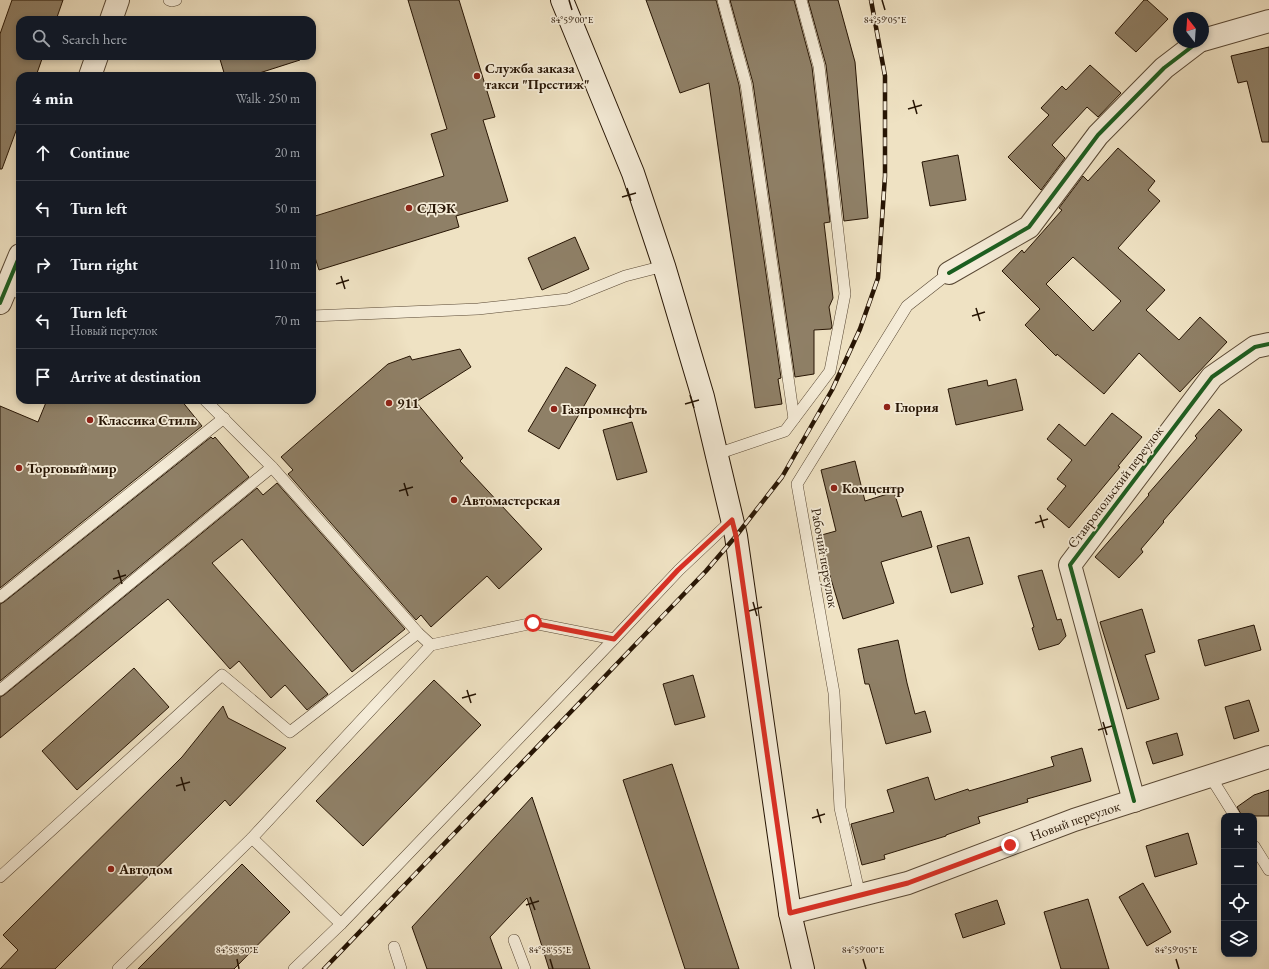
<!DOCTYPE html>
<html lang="en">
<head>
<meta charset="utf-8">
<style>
  body { margin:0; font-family:"EB Garamond",serif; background:#20242c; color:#f1f3f6 }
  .controls { position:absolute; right:12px; bottom:12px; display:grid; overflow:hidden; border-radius:8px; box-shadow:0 2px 6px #0003 }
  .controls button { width:36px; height:36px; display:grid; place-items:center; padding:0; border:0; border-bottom:1px solid #363941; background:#171b24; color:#f1f3f6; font:20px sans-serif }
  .compass { position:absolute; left:1173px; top:12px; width:36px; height:36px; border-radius:50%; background:#171b24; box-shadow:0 2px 6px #0003; rotate:343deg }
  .stop { position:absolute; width:12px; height:12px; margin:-9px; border:3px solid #d93025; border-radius:50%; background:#fff }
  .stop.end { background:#d93025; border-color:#fff; box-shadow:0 1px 4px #0008 }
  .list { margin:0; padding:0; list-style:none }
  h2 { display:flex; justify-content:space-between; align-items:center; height:52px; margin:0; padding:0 16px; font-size:17px }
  h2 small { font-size:13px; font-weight:400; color:#9ea1a6 }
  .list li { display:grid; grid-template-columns:26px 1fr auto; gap:12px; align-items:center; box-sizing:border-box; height:56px; padding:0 16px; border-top:1px solid #363941 }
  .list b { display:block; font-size:15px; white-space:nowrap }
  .list p { margin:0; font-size:13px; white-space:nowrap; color:#9ea1a6 }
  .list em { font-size:13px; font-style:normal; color:#9ea1a6 }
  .icon { flex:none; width:22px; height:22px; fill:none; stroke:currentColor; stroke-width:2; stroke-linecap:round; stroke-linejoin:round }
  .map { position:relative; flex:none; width:1269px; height:969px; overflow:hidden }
  .search { position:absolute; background:#171b24; box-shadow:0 2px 6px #0003; left:16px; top:16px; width:300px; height:44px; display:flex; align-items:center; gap:10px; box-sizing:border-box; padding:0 14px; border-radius:12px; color:#9ea1a6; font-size:15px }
  .panel { position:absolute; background:#171b24; box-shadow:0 2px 6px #0003; left:16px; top:72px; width:300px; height:332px; border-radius:12px }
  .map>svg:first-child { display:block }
  .building { fill:#8f8067; stroke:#271504; fill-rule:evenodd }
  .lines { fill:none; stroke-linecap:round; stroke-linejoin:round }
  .service-casing { stroke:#594834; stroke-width:12 }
  .minor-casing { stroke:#594834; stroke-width:24 }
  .tertiary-casing { stroke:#594834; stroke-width:24 }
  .secondary-casing { stroke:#271504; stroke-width:24 }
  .service { stroke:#f5ecd8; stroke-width:11 }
  .minor { stroke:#f5ecd8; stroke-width:22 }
  .tertiary { stroke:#f5ecd8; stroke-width:22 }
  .secondary { stroke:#f5ecd8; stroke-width:22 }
  .rail-casing { stroke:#271504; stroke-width:4.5 }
  .rail { stroke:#f5ecd8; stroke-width:3; stroke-dasharray:9; stroke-linecap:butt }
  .cycleway-casing { stroke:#f5ecd8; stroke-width:6 }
  .cycleway { stroke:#1b5e20; stroke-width:4 }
  .route { stroke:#d93025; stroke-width:5 }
  .ticks { fill:none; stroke:#271504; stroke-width:1.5 }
  .poi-dot { fill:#8f2418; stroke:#f5ecd8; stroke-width:1.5 }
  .labels { text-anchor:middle; stroke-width:3.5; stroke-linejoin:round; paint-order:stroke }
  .poi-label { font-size:14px; font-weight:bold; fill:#271504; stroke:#f5ecd8; text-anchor:start }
  .street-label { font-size:14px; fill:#271504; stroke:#f5ecd8 }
  .ticks-label { font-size:10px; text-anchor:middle; fill:#271504; stroke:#f5ecd8; stroke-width:3.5; stroke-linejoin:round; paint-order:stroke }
</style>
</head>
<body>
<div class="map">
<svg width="1269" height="969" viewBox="0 0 1269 969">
  <rect width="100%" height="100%" fill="#efe2c3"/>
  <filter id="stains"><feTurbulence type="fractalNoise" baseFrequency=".005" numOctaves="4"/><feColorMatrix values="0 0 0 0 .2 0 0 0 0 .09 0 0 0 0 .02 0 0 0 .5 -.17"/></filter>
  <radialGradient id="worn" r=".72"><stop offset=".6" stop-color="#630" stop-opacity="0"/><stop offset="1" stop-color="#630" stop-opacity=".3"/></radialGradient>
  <g class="building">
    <polygon points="12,0 63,0 56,20 20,20 20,56 43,56 36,76 20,76 20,120 2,169 0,169 0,34"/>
    <polygon points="408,0 459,0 495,117 483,120 508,201 456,216 459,227 319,270 312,248 312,217 444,176 431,134 447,129"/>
    <polygon points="646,0 716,0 739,85 781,378 778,379 782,404 755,408 709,83 680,93"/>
    <polygon points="730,0 794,0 812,67 830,222 824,223 833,298 829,307 832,326 831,329 814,330 814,374 795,377 753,83"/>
    <polygon points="808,0 838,0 855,62 868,218 844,221 826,65"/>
    <polygon points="1144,0 1147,0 1168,19 1136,52 1115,33"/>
    <polygon points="1269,47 1269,142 1262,142 1247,81 1238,83 1231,56"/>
    <polygon points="219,56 300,56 300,60 250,76 225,76"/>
    <polygon points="1090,65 1121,93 1098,117 1087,107 1052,145 1065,158 1041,190 1008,157 1049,115 1041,108 1062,86 1066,90"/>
    <path d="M1118,148L1155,181L1148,190L1160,201L1118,248L1165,290L1146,310L1179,340L1200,317L1227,342L1180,392L1139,353L1104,394L1057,354L1056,356L1025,325L1040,309L1002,271L1022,250L1024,253L1062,210L1059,208L1083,176L1088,181ZM1073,257L1121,301L1093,331L1046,284Z"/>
    <polygon points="958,155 966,200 930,206 922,162"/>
    <polygon points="575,237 589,269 542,290 528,258"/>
    <polygon points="460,349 471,367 416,402 463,458 460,461 542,549 499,589 487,576 431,627 421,615 416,620 288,474 293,470 281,457 388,364 410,356 412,360"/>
    <polygon points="566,367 596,385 559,449 528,431"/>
    <polygon points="1016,379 1023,410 956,425 948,389 987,380 988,386"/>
    <polygon points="47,400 181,400 202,426 0,588 0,406 38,422"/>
    <polygon points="1219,409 1242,430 1163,521 1164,522 1141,549 1143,552 1119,578 1095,557 1149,495 1148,494 1197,438 1195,436"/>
    <polygon points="1112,413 1142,437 1118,466 1120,467 1069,528 1047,509 1066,486 1057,479 1072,460 1047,439 1059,424 1085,446"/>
    <polygon points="632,422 647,472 617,480 603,430"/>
    <polygon points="211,437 213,439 215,437 249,477 0,681 0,604 4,602"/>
    <polygon points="855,461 865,501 894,492 902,517 921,511 932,547 881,562 894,603 843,619 818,536 836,531 821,470"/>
    <polygon points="277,483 405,629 352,672 242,539 212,563 328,694 307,710 285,685 271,698 239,661 230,669 168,599 0,738 0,697 4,695 257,488 263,495"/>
    <polygon points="969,537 983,584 951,593 937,546"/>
    <polygon points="1042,570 1057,620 1061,619 1066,636 1059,644 1039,650 1032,628 1034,627 1018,576"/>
    <polygon points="1142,609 1155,652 1145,655 1159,699 1127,709 1100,622"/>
    <polygon points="1254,625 1261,650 1205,666 1198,640"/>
    <polygon points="898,640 907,683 915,714 925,711 931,732 886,744 869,684 865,684 858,649"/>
    <polygon points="134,668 169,707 77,790 42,751"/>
    <polygon points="693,675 705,717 675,725 663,684"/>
    <polygon points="434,680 481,725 363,846 316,801"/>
    <polygon points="1249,700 1259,731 1234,739 1225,707"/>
    <polygon points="223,706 228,718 286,748 230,806 225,800 55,969 0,969 18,950 3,935 182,757"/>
    <polygon points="1177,733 1183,755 1153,764 1146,742"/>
    <polygon points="1082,748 1091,781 1027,799 1028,802 978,817 980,823 946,835 946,836 884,855 885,859 862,865 851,824 894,812 887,790 928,777 935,800 968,789 969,791 1054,766 1051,757"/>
    <polygon points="672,764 739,969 685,969 623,780"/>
    <polygon points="1269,790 1269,816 1242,816 1237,807 1254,795"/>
    <polygon points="532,797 590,969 549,969 527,898 490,937 502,969 427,969 412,927"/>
    <polygon points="1188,833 1197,864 1155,877 1146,846"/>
    <polygon points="242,864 290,912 234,969 138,969"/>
    <polygon points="1143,883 1171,932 1147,946 1119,897"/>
    <polygon points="1088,899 1109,969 1061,969 1044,912"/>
    <polygon points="997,900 1005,924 963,938 955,914"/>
  </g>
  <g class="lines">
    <defs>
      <g id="service">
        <polyline points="169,0 172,1 176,0"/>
        <polyline points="723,0 746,84 794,419"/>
        <polyline points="4,283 8,285 20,294"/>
        <polyline points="312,316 478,309 568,299 625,276 664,266"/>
        <polyline points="205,400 272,467 418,633 431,645"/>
        <polyline points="717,454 785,431 830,371 845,294 819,66 801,0"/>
        <polyline points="0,597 224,418"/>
        <polyline points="0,690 272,467"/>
        <polyline points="1210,776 1235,816"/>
        <polyline points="1254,846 1269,870"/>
        <polyline points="0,877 222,675 290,732 418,633"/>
        <polyline points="860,896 840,808 834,693 797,484 907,306 949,273"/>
        <polyline points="341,924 252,838 431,645 533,623 614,639"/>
        <polyline points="514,940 525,969"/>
        <polyline points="394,947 401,969"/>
        <polyline points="118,969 252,838"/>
        <polyline points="294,969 341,924 614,639 679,570 732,520"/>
      </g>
      <g id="minor">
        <polyline points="1203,40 1269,21"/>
        <polyline points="949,273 1029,227 1098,135 1164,68 1198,42"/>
        <polyline points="1134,801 1070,565 1212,377 1255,347 1269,344"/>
        <path id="s1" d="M790,913L908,883L1074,820L1269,757"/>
      </g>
      <g id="tertiary">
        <polyline points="111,20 118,0"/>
        <polyline points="90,76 97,56"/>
        <polyline points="0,303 20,255"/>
      </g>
      <polyline id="secondary" points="562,0 633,173 664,266 703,397 736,536 790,913 803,969"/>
    </defs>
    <use href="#service" class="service-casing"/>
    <use href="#minor" class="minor-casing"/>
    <use href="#tertiary" class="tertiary-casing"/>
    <use href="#secondary" class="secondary-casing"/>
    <use href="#service" class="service"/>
    <use href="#minor" class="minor"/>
    <use href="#tertiary" class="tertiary"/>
    <use href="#secondary" class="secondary"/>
    <defs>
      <polyline id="rail" points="324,969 706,571 736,536 782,477 832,390 860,329 878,278 885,176 885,76 871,0"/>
    </defs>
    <use href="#rail" class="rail-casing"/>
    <use href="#rail" class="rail"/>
    <defs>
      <g id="cycleway">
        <polyline points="949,273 1029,227 1098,135 1164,68 1198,42"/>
        <polyline points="0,303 20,255"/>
        <polyline points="1134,801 1070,565 1212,377 1255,347 1269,344"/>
      </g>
    </defs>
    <use href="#cycleway" class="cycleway-casing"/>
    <use href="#cycleway" class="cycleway"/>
  </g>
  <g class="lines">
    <polyline class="route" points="533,623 614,639 678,570 732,520 736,536 790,913 908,883 1010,845"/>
  </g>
  <path class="ticks" d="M569,0L572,10M882,0L885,10M913,100L917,114M908,109L922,105M627,188L631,201M622,197L636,193M341,276L345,289M336,284L349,280M976,308L980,321M972,316L985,312M690,395L694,408M685,404L699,400M404,483L408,496M399,491L413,487M1040,515L1044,528M1035,523L1048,519M118,570L122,584M113,579L126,575M753,602L757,616M749,611L762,607M467,690L471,703M462,698L476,694M1103,722L1107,735M1098,730L1112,726M181,777L185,791M176,786L190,782M817,809L821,823M812,818L825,814M530,897L535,910M526,905L539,901M237,959L239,969M550,959L553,969M863,959L866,969M1176,959L1179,969"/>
  <g class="poi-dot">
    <circle cx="477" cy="76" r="4"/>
    <circle cx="409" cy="208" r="4"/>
    <circle cx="389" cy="403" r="4"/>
    <circle cx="887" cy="407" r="4"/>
    <circle cx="554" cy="409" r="4"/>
    <circle cx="90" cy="420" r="4"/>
    <circle cx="19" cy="468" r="4"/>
    <circle cx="834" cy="488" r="4"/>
    <circle cx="454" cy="500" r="4"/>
    <circle cx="111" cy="869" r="4"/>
  </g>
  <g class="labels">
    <g class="poi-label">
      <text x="485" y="73">Служба заказа<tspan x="485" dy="16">такси "Престиж"</tspan></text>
      <text x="417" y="213">СДЭК</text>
      <text x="397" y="408">911</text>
      <text x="895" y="412">Глория</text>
      <text x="562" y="414">Газпромнефть</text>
      <text x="98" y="425">Классика Стиль</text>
      <text x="27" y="473">Торговый мир</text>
      <text x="842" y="493">Комцентр</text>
      <text x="462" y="505">Автомастерская</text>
      <text x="119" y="874">Автодом</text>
    </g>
    <g class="street-label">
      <text transform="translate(1115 487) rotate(-53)" y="5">Ставропольский переулок</text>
      <text transform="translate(825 558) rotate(80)" y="5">Рабочий переулок</text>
      <text dy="5" stroke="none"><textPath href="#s1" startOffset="300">Новый переулок</textPath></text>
    </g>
  </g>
  <g class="ticks-label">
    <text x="572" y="23">84°59'00"E</text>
    <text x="885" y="23">84°59'05"E</text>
    <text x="237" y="953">84°58'50"E</text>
    <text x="550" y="953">84°58'55"E</text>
    <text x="863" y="953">84°59'00"E</text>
    <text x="1176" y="953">84°59'05"E</text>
  </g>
  <rect width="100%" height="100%" filter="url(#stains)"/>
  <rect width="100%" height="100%" fill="url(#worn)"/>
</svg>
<div class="controls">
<button>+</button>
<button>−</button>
<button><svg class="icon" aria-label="locate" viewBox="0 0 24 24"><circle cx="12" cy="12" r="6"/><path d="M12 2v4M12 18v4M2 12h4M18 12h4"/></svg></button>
<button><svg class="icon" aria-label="layers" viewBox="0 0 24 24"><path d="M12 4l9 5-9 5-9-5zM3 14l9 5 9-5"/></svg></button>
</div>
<svg class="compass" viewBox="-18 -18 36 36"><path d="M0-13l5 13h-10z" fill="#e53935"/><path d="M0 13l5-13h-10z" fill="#9ea1a6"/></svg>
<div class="stop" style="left:533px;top:623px"></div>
<div class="stop end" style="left:1010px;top:845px"></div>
<div class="search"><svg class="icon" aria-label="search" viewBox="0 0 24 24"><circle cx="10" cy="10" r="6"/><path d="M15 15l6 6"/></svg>Search here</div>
<section class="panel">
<h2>4 min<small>Walk · 250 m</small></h2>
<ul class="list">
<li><svg class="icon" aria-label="ahead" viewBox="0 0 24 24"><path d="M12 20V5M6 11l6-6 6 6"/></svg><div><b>Continue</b></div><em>20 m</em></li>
<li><svg class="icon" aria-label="left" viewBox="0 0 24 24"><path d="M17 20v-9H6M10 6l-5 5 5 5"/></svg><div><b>Turn left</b></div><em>50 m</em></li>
<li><svg class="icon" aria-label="right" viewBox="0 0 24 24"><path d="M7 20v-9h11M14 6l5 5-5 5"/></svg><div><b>Turn right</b></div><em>110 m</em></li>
<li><svg class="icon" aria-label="left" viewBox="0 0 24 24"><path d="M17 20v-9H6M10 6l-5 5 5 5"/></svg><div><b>Turn left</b><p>Новый переулок</p></div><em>70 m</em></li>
<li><svg class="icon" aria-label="arrive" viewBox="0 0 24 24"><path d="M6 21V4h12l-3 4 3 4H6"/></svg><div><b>Arrive at destination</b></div></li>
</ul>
</section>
</div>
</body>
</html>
